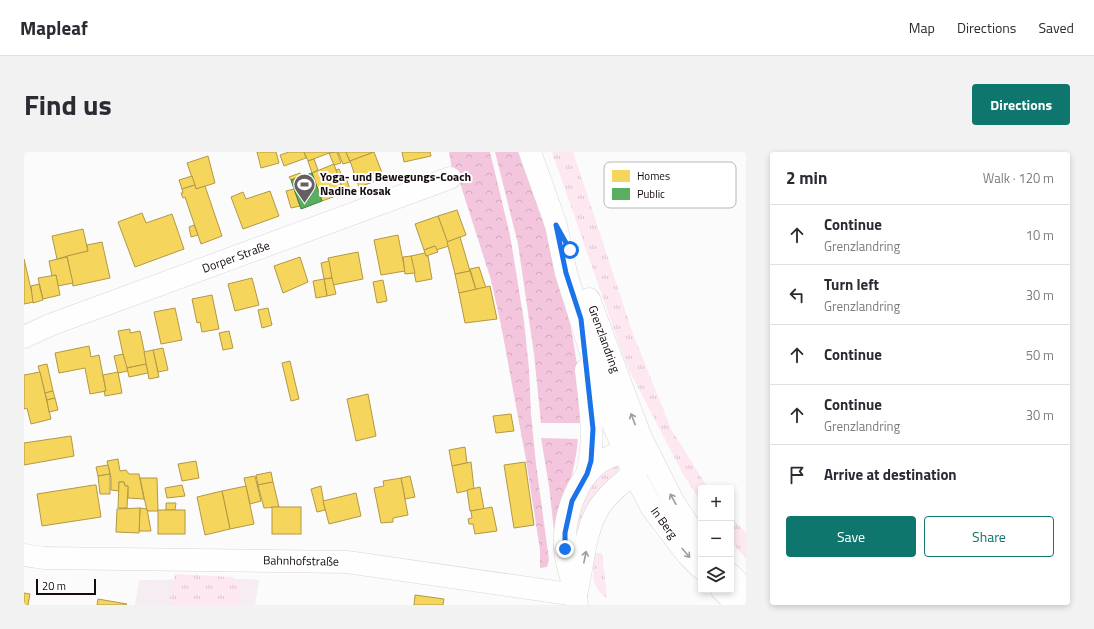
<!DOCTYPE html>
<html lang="en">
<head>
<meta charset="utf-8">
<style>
  body { margin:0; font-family:"Titillium Web",sans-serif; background:#f2f2f3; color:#2b2b33 }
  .controls { position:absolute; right:12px; bottom:12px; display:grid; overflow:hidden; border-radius:4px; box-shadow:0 2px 6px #0003 }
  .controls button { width:36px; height:36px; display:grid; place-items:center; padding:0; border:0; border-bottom:1px solid #e1e1e2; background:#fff; color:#2b2b33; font:20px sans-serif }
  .scale { position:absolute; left:12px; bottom:10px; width:60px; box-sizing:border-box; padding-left:4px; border:2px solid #140a0f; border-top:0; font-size:11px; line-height:14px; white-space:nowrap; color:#140a0f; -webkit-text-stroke:3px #fff; paint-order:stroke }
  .stop { position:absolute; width:12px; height:12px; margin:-9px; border:3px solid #1a73e8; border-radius:50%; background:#fff }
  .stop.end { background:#1a73e8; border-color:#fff; box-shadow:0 1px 4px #0008 }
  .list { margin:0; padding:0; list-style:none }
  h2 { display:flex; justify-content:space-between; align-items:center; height:52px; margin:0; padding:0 16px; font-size:17px }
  h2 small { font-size:13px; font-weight:400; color:#7c7c81 }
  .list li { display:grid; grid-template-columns:26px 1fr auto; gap:12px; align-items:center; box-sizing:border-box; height:60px; padding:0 16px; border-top:1px solid #e1e1e2 }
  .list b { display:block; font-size:15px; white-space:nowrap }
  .list p { margin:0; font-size:13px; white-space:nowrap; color:#7c7c81 }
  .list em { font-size:13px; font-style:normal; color:#7c7c81 }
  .actions { display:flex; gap:8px; padding:12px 16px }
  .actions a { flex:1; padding:9px 0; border:1px solid #0f766e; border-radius:4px; text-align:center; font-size:14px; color:#0f766e }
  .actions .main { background:#0f766e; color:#fff }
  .icon { flex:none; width:22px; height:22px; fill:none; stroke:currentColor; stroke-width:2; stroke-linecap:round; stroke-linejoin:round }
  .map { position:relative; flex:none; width:722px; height:453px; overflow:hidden; border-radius:4px }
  header { display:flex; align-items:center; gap:24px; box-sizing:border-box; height:56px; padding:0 20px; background:#fff; border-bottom:1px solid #e1e1e2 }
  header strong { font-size:19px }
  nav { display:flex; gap:22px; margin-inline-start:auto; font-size:14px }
  .intro { display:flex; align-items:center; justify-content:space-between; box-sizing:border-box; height:96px; padding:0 24px }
  h1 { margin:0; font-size:28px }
  .button { padding:10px 18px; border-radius:4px; background:#0f766e; color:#fff; font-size:14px; font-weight:700 }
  main { display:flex; gap:24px; padding:0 24px }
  aside { flex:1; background:#fff; border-radius:4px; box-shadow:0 2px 6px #0003 }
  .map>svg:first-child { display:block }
  .built { fill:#f5edf1 }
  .grass { fill:url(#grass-tufts) }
  .forest { fill:url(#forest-crowns) }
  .homes { fill:#f6d55c; stroke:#b29845 }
  .public { fill:#5aae61; stroke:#457d48 }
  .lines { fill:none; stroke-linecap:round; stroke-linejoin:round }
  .minor-casing { stroke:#dbd5d8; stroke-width:23 }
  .major-casing { stroke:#dbd5d8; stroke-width:23 }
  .minor { stroke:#fefefe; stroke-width:22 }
  .major { stroke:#fefefe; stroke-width:22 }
  .oneway { stroke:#a09c9e }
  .route { stroke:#1a73e8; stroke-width:5 }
  .labels { text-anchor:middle; stroke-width:4; stroke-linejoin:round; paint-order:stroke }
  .poi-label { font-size:12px; font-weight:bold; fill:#140a0f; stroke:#fff; text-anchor:start }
  .street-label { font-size:12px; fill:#140a0f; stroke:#fff }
  .key { fill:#fff; stroke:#b8b6b7; stroke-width:1 }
  .key-label { font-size:11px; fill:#140a0f }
</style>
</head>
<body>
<header>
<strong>Mapleaf</strong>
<nav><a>Map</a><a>Directions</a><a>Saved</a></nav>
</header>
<div class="intro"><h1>Find us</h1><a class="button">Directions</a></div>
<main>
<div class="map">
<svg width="722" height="453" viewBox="0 0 722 453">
  <defs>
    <pattern id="grass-tufts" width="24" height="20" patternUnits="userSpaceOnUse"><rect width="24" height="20" fill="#fde7f1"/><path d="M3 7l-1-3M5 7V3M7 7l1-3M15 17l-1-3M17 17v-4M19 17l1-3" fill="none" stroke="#d8c5cd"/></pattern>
    <pattern id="forest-crowns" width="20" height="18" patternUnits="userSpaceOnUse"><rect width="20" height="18" fill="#f4c6dd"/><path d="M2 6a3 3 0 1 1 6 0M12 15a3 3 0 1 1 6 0" fill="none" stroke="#d0a9bc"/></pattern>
  </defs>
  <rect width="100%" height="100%" fill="#fbfbfb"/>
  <polygon class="built" points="224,427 235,428 231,453 111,453 115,428"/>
  <g class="grass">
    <polygon points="528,0 549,0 609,182 647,277 684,336 677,336 677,350 659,322 602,212"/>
    <polygon points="590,313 594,315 594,321 558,389 548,388 562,336"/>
    <polygon points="707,365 722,381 722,406 707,390"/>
    <path d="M570,401H578L583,446C565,434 570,420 570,401Z"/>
    <polygon points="151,422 208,425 217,432 213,453 145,453"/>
  </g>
  <g class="forest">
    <polygon points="425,0 466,0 486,83 500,169 505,217 507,262 512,312 525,408 523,415 516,416 516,398 502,308 477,173 467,128 436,31 429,23"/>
    <polygon points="471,0 494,0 517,63 540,134 554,218 559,271 517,271 510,202 494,92"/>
    <path d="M517,286L554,287C551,321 539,354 531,388L525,334Z"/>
  </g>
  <g class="homes">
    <polygon points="233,0 252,0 255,11 237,16"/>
    <polygon points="265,0 280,0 282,6 260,14 256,3"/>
    <polygon points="280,0 308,0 284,9"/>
    <polygon points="313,0 317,11 310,13 305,1"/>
    <polygon points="314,0 322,0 326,10 319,12"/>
    <polygon points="322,0 350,0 326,9"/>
    <polygon points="350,0 360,26 335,35 326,9"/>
    <polygon points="378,0 406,0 407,4 380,10"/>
    <polygon points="184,4 191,31 172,37 163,11"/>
    <polygon points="290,7 294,18 288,21 284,9"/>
    <polygon points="310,12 320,41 298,49 288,21"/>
    <polygon points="315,17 319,26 322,25 326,38 320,41 312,18"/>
    <polygon points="276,21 277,24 267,28 265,25"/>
    <polygon points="168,24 171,33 158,37 155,28"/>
    <polygon points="171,33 172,37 181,34 198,84 177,92 161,45 159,46 157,41 159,41 158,37"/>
    <polygon points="270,37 276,54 267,56 262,39"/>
    <polygon points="246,39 255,64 219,77 207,45 219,40 222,47"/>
    <polygon points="433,58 442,83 423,90 414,64"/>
    <polygon points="118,61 122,71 148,62 160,97 111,115 94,70"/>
    <polygon points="414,64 425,94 412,98 411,94 400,98 391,72"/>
    <polygon points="170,73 174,83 167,85 165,75"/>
    <polygon points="59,77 64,99 33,107 28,84"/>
    <polygon points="374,83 381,119 357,123 350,88"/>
    <polygon points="436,85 446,119 431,122 423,90"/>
    <polygon points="78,90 86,126 49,134 43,104 64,99 63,93"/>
    <polygon points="411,94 414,100 402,104 400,98"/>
    <polygon points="334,100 339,127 309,133 304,106"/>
    <polygon points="401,101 402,104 404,104 408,127 392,130 387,104"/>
    <polygon points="387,104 391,121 381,122 379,105"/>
    <polygon points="43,105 49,131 34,134 32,123 28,124 25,109"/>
    <polygon points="276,105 284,130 259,141 250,114"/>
    <polygon points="0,107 10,150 0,152"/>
    <polygon points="305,109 308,126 300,127 297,111"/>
    <polygon points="455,115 462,136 452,138 446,117"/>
    <polygon points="446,119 452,138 435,141 431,122"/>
    <polygon points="32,123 36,143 19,147 14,126"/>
    <polygon points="228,126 235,153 211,159 204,132"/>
    <polygon points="308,126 312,142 303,144 300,127"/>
    <polygon points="300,127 303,144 292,146 289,129"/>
    <polygon points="359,128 363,149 353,151 349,130"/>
    <polygon points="15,132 19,148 9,151 7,134"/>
    <polygon points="466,134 473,167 441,171 435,141"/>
    <polygon points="188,143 195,177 178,180 176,170 173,171 168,147"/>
    <polygon points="151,156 158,188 137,192 130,160"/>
    <polygon points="244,156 248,173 238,176 234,158"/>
    <polygon points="106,177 106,181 116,179 123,212 102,216 94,179"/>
    <polygon points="205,179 209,196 199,198 195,181"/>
    <polygon points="65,194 67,205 75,203 82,239 66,242 61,216 35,221 31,201"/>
    <polygon points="139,196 144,218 134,220 129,198"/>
    <polygon points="129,198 135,225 125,227 120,200"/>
    <polygon points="99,202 104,219 94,221 90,204"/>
    <polygon points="266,209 275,247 267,249 258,211"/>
    <polygon points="23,212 29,239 21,241 14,214"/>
    <polygon points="122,212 124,221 105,225 103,216"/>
    <polygon points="16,220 27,267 7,272 3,256 0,257 0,223"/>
    <polygon points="94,220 98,241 81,244 80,239 82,239 79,223"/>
    <polygon points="29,239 31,246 23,248 21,241"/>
    <polygon points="344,242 352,284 332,289 323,247"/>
    <polygon points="31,246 34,258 25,260 23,248"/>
    <polygon points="487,262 490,279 472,281 469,264"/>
    <polygon points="47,284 50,304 0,313 0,291"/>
    <polygon points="441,295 443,311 428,314 425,298"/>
    <polygon points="94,307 96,319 102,318 105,322 115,322 120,347 104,346 104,334 101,334 100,330 95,330 95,339 87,338 87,326 83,309"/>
    <polygon points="172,309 175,326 158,329 154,312"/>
    <polygon points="447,310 450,337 433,341 428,314"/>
    <polygon points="501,310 510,373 490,376 480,313"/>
    <polygon points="84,313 86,322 74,324 72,315"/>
    <polygon points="247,320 249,330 234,333 232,323"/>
    <polygon points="86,322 86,342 76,342 74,324"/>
    <polygon points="231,324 237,349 226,352 220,326"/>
    <polygon points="386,324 391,345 381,347 377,326"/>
    <polygon points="116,326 133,326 134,359 123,359"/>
    <polygon points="377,326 384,363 369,366 369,370 357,371 350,336 360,334 359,329"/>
    <polygon points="95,330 100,330 101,334 104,334 103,356 94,356"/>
    <polygon points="249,330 255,355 240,356 234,333"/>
    <polygon points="70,333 72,333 77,365 18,374 13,342"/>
    <polygon points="158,333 161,344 143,346 141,336"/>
    <polygon points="222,334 230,372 206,377 198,339"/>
    <polygon points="297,334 301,358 293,360 287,337"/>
    <polygon points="456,335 460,357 446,359 443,338"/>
    <polygon points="198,339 206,377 181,383 173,345"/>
    <polygon points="332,341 337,364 305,372 299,349"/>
    <polygon points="142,351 152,351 151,358 142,358"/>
    <rect x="248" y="355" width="29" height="27"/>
    <polygon points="468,355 473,379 451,382 449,372 445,372 444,367 448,366 447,359"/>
    <polygon points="116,356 123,357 127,379 115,379"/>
    <polygon points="116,356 115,381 92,380 93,357"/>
    <rect x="134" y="358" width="27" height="24"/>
    <polygon points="0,441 6,442 4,453 0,453"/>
    <polygon points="391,443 420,447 419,453 390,453"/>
    <polygon points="74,447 103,452 102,453 73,453"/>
  </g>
  <polygon class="public" points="288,21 298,49 277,57 267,28"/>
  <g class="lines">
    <defs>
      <g id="minor">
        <polyline points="0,185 26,173 426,26"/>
        <polyline points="0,403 20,406 323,410 552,443"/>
      </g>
      <g id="major">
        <polyline points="506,0 532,73 542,121 590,274 610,322 628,356 663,402 677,416"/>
        <polyline points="565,147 617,286 650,351 677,392"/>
        <path d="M562,218C566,253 572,287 563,322"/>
        <polyline points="707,423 722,439"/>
        <polyline points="698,438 713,453"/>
        <path d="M552,443C559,415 560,378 576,354C588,336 606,327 619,310"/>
        <path d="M553,453C552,434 542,416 541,397C539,363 554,316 588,304C597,301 606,302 616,302"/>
      </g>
    </defs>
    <use href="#minor" class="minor-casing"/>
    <use href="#major" class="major-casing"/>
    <use href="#minor" class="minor"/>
    <use href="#major" class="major"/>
  </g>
  <defs><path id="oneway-shaft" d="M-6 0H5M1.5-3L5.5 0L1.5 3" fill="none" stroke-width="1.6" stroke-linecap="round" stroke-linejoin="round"/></defs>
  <g class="oneway">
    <use href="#oneway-shaft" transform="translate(609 267) rotate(-111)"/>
    <use href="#oneway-shaft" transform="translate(649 347) rotate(-119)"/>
    <use href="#oneway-shaft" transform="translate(662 401) rotate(50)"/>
    <use href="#oneway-shaft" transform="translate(561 405) rotate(-79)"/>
  </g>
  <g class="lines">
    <polyline class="route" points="541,397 541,381 548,349 563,322 567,309 569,277 557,167 542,121 532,73 546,98"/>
  </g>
  <defs>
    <symbol id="stadium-pin" viewBox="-11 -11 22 30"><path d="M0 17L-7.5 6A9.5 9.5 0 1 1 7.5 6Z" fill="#655e62" stroke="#fff"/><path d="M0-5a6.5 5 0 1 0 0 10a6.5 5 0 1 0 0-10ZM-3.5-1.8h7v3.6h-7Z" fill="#fff"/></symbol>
  </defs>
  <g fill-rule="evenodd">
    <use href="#stadium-pin" x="268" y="20" width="25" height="34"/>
  </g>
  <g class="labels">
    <g class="poi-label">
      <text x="296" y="29">Yoga- und Bewegungs-Coach<tspan x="296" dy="14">Nadine Kosak</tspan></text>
    </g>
    <g class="street-label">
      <text transform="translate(212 105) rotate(-20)" y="4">Dorper Straße</text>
      <text transform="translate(580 187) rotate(70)" y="4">Grenzlandring</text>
      <text transform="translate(640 371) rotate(54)" y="4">In Berg</text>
      <text transform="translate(277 409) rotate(1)" y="4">Bahnhofstraße</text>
    </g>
  </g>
  <rect x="580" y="10" width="132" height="46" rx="6" class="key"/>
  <rect x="588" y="18" width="18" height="12" fill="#f6d55c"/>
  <rect x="588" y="36" width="18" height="12" fill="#5aae61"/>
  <g class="key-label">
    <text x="613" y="28">Homes</text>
    <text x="613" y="46">Public</text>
  </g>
</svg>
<div class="controls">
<button>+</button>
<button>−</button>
<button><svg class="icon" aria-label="layers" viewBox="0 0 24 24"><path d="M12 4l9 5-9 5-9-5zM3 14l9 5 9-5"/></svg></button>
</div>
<div class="scale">20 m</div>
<div class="stop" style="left:546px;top:98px"></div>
<div class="stop end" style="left:541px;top:397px"></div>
</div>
<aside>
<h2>2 min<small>Walk · 120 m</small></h2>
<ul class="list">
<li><svg class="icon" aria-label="ahead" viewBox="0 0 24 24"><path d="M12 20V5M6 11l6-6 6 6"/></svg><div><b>Continue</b><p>Grenzlandring</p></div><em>10 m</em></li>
<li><svg class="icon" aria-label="left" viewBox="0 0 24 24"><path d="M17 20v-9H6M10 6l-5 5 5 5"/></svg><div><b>Turn left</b><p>Grenzlandring</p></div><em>30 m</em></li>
<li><svg class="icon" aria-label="ahead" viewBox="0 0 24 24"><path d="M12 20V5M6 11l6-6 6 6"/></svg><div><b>Continue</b></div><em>50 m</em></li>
<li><svg class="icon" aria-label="ahead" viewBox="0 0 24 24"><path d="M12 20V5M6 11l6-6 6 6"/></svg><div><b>Continue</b><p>Grenzlandring</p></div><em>30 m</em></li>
<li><svg class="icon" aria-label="arrive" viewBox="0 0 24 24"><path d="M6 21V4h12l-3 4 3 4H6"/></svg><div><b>Arrive at destination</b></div></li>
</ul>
<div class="actions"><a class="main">Save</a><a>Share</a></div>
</aside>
</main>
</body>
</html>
